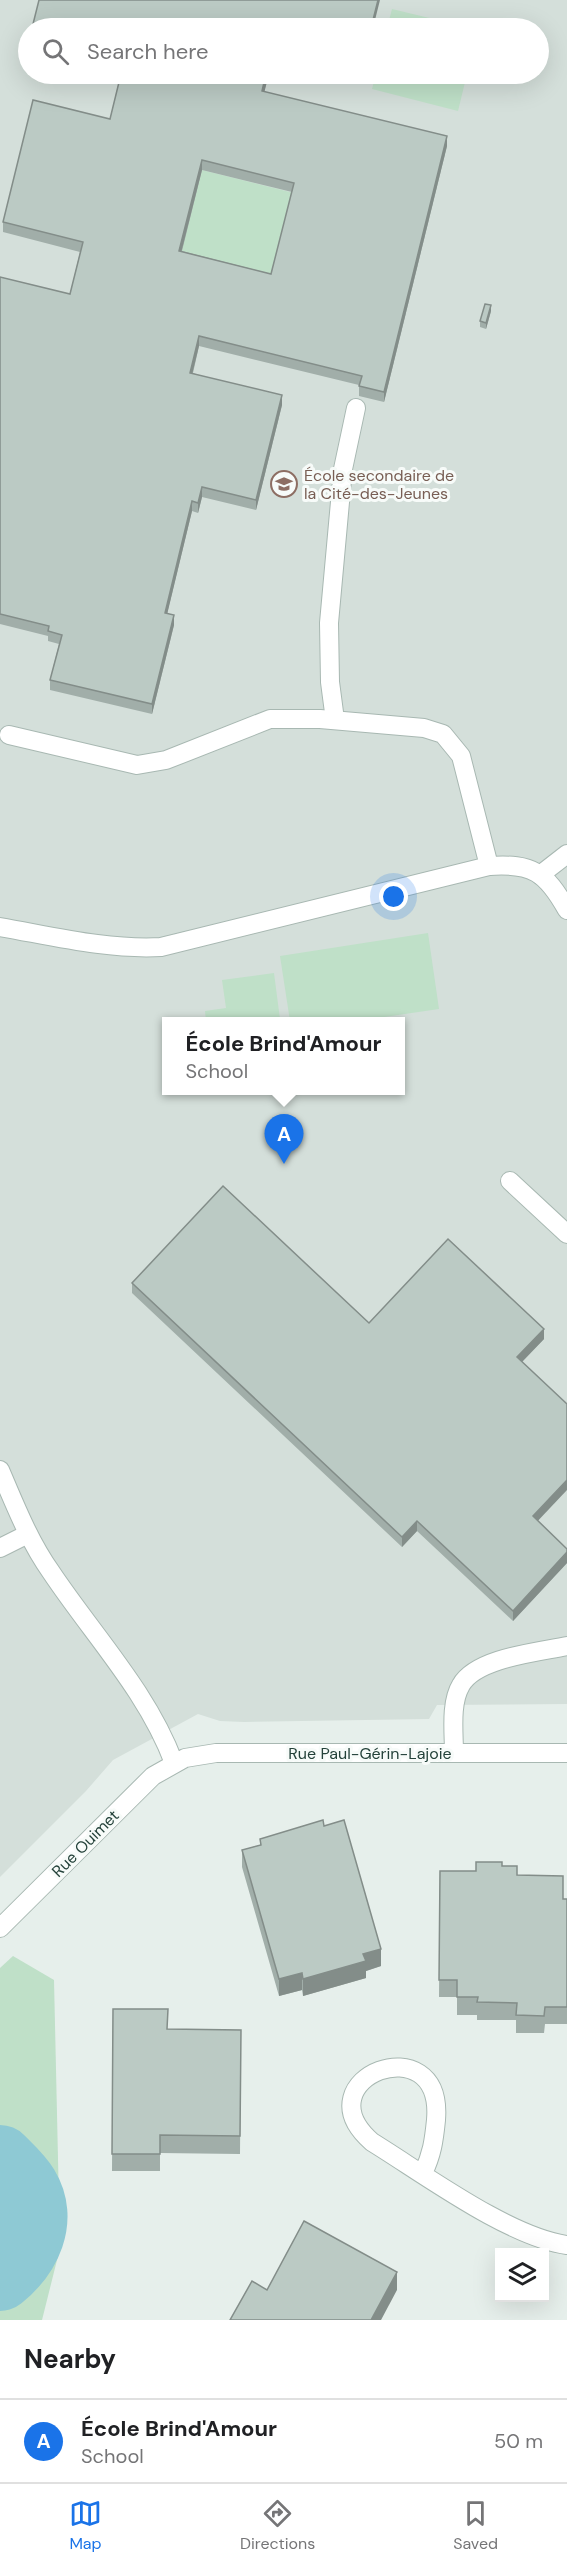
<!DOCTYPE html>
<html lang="en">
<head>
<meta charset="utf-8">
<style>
  body { margin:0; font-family:"DM Sans",sans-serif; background:#f2f2f2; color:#202124 }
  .controls { position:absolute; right:18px; bottom:18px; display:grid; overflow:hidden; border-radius:0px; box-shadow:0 6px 24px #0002 }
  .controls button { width:54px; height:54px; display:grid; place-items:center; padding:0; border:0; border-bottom:2px solid #e0e0e0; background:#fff; color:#202124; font:30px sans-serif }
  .you { position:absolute; left:394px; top:897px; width:21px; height:21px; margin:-15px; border:4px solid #fff; border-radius:50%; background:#1a73e8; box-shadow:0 0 0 9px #1a73e833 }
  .badge { display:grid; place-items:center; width:39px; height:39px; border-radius:50%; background:#1a73e8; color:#fff; font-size:20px; font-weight:700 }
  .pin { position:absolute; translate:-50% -50px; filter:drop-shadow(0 2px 3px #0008) }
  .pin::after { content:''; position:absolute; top:32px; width:21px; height:18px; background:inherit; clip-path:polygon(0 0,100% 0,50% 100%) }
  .popup { position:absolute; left:162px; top:1017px; width:243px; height:78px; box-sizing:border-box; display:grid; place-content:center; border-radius:0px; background:#fff; filter:drop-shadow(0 2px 4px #0005); font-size:20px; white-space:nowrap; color:#757577 }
  .popup b { font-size:22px; color:#202124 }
  .popup::after { content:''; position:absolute; left:50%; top:100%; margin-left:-12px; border:12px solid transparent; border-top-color:#fff }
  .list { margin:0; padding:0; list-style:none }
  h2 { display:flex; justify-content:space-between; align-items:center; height:78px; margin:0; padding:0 24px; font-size:26px }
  h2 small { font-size:20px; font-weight:400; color:#757577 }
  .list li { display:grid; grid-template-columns:39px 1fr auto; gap:18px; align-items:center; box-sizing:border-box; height:84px; padding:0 24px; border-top:2px solid #e0e0e0 }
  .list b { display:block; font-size:22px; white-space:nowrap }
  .list p { margin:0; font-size:20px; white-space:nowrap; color:#757577 }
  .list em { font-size:20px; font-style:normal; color:#757577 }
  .icon { flex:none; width:33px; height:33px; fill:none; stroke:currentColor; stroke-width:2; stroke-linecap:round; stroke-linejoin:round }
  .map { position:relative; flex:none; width:567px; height:2320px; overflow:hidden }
  .search { position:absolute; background:#fff; box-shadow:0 6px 24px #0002; left:18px; right:18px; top:18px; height:66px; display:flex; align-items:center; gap:15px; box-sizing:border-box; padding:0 21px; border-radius:33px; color:#757577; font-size:22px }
  .sheet { height:162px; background:#fff }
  nav { display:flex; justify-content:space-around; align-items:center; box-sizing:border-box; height:84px; border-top:2px solid #e0e0e0; background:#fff; font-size:16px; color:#757577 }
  nav a { display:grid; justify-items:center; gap:3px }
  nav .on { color:#1a73e8 }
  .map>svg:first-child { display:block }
  .built { fill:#d4dfda; fill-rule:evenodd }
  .green { fill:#bfe0c8 }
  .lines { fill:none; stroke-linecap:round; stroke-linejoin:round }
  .river { stroke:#8ec9d4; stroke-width:68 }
  .minor-casing { stroke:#a8b8b2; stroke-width:20 }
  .minor { stroke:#fff; stroke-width:18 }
  .wall { fill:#a1aea9; fill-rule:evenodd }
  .shaded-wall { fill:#838d89 }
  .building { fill:#bbcac4; stroke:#838d89; stroke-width:1.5; fill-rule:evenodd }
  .labels { text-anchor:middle; stroke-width:6; stroke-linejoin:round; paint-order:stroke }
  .education-label { font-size:16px; fill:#785e54; stroke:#f7fbf9; text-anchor:start }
  .street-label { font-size:16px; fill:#24423a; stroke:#f7fbf9 }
</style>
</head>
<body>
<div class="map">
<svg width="567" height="2320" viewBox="0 0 567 2320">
  <rect width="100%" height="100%" fill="#e6efeb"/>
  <path class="built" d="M0,0H567V1704L437,1705L429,1719L244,1722L220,1721L198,1714L113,1760L86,1791L0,1877ZM28,28H538V74H28ZM167,1022H401V1090H167Z"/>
  <g class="green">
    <polygon points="392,9 471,28 387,28"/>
    <polygon points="376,74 467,74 458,111 372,89"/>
    <polygon points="202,170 294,193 271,284 179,261"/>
    <polygon points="428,933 439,1009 357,1021 290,1021 280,956"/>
    <polygon points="274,973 280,1019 262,1022 206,1021 205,1011 226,1008 222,980"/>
    <polygon points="13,1956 54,1980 60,2248 42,2320 0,2320 0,1968"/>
  </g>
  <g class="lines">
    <path class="river" d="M0,2159C8,2167 19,2177 25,2187C45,2220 27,2255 0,2277"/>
    <defs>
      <g id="minor">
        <polyline points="335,720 330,682 329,623 343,469 356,408"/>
        <path d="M489,866C532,863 546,872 567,910"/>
        <polyline points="540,875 567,854"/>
        <path d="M0,927C52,936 108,950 161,947L489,866L461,756L443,734L424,728L320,719H270L166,760L137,765L9,735"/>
        <polyline points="510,1181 567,1234"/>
        <path d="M0,1470C15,1505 29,1541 51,1572C93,1635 147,1691 174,1763"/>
        <polyline points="0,1548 28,1534"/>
        <path d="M454,1753C454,1733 450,1703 461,1685C476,1658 538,1652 567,1646"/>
        <polyline points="0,1928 153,1776 185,1758 216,1753 567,1753"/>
        <path d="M423,2173C432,2155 434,2140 436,2120C444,2023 299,2078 372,2142C424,2174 509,2237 567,2245"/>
      </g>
    </defs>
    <use href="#minor" class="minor-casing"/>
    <use href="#minor" class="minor"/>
  </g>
  <g class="wall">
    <polygon points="28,41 28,58 27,58 27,48"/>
    <path d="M89,74H269L264,92L447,146L384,402L359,396V385L199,346L193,373L282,405L256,510L202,497L198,513L192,511L167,614L174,625L152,714L50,690V680L59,644L48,641V636L0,624V277L70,294L80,252L3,232V222L110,119L119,81ZM202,170L292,192L271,274L182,251Z"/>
    <polygon points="316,74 362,74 360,84"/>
    <polygon points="491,311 486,329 480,327 480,321"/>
    <polygon points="132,1283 369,1323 544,1339 522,1362 538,1521 567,1549 567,1563 513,1621 417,1531 402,1547 132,1293"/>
    <polygon points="324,1826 381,1966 366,1971 366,1978 303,1996 302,1990 279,1996 242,1867 242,1850 260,1845 260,1839"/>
    <polygon points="502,1866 517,1875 563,1899 567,1899 567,2024 545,2024 544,2033 516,2033 516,2020 477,2020 477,2015 457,2015 457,1997 439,1997 440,1871 476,1871"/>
    <polygon points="113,2009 168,2029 241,2030 240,2154 160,2153 160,2171 112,2171"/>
  </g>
  <g class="shaded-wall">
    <polygon points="378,0 380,0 373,28 371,28"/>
    <polygon points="266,74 269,74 262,101 262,91"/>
    <polygon points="360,74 362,74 360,84"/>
    <polygon points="447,136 447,146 384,402 384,392"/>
    <polygon points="202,160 202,170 179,261 179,251"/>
    <polygon points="491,305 491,311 486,329 486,323"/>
    <polygon points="199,336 199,346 190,383 190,373"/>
    <polygon points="282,395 282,405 256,510 256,500"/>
    <polygon points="202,487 202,497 198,513 198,503"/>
    <polygon points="192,501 192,511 165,623 165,613"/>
    <polygon points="174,615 174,625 152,714 152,704"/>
    <polygon points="544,1329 544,1339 517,1367 517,1357"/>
    <polygon points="567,1480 567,1490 533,1526 533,1516"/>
    <polygon points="417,1521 417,1531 402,1547 402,1537"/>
    <polygon points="567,1552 567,1563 513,1621 513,1611"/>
    <polygon points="381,1949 381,1966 366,1971 366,1978 303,1996 303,1979 363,1954"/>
    <polygon points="302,1973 302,1990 279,1996 279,1979"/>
    <polygon points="397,2272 397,2290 381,2320 371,2320"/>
  </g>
  <g class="building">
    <polygon points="39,0 378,0 371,28 32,28"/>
    <path d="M121,74H266L262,91L447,136L384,392L359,386L362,376L199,336L190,373L282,395L256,500L202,487L198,503L192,501L165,613L174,615L152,704L50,680L62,635L48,631L49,626L0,614V277L70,294L83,242L3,222L33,100L110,119ZM202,160L294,183L271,274L179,251Z"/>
    <polygon points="485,304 491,305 486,323 480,321"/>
    <polygon points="223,1186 369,1323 448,1239 544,1329 517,1357 567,1404 567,1480 533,1516 567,1549 567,1552 513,1611 417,1521 402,1537 132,1283"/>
    <polygon points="323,1820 324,1826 344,1820 381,1949 363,1954 366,1961 303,1979 302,1973 279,1979 242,1850 261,1845 260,1839"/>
    <polygon points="476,1862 502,1862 502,1866 517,1866 517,1875 563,1876 563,1899 567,1899 567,2007 545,2007 544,2016 516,2015 517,2003 477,2002 478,1997 457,1997 457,1980 439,1980 440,1871 476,1871"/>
    <polygon points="113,2009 168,2009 167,2029 241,2030 240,2136 160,2135 160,2154 112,2154"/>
    <polygon points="304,2221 397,2272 371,2320 230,2320 252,2281 267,2290"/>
  </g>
  <defs>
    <symbol id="school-ring" viewBox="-11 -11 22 22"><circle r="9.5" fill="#f7fbf9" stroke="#8d6e63" stroke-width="1.5"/><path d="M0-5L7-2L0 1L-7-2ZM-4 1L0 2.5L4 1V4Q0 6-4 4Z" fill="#8d6e63"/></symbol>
  </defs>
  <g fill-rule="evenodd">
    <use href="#school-ring" x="269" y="469" width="30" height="30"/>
  </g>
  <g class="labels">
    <g class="education-label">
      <text x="304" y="481">École secondaire de<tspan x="304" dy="18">la Cité-des-Jeunes</tspan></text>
    </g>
    <g class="street-label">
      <text x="370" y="1759">Rue Paul-Gérin-Lajoie</text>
      <text transform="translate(85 1843) rotate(-45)" y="6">Rue Ouimet</text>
    </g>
  </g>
</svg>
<div class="controls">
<button><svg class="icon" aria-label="layers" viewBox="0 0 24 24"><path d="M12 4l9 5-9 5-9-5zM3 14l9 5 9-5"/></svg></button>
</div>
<div class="you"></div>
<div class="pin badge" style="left:284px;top:1164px">A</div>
<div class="popup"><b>École Brind'Amour</b>School</div>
<div class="search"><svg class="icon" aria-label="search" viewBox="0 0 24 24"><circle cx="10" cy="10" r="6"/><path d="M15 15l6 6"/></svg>Search here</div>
</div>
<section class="sheet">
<h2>Nearby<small></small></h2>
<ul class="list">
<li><span class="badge">A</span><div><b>École Brind'Amour</b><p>School</p></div><em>50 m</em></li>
</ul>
</section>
<nav>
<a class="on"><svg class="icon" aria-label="map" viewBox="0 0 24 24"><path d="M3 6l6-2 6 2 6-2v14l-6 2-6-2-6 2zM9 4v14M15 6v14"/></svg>Map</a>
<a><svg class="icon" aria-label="directions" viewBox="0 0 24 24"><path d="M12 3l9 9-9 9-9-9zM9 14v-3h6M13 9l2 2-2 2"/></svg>Directions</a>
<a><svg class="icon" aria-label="saved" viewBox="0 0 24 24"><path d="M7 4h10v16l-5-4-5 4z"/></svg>Saved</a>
</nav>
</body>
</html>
